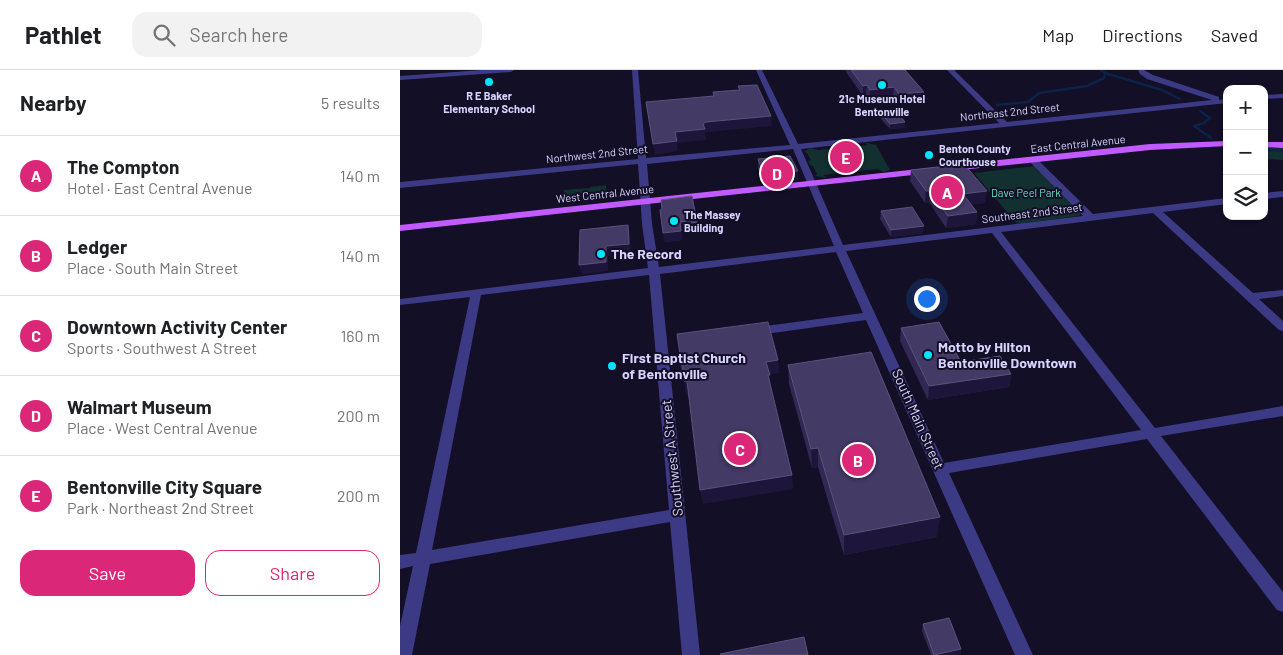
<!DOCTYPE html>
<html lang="en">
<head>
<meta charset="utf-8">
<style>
  body { margin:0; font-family:Barlow,sans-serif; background:#f2f2f2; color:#202124 }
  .controls { position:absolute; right:15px; top:15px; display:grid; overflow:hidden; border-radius:10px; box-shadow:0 1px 4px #0004 }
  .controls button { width:45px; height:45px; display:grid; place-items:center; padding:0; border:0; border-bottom:1px solid #e0e0e0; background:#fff; color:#202124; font:25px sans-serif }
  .you { position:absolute; left:526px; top:228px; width:18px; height:18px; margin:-12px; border:4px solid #fff; border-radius:50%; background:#1a73e8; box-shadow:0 0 0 8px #1a73e833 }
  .badge { display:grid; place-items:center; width:32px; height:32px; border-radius:50%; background:#db2777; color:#fff; font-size:16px; font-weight:700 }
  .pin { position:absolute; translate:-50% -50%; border:2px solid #fff; box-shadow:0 1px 5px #0006 }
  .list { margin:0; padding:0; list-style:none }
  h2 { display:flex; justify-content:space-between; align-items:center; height:65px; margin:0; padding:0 20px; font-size:21px }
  h2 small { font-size:16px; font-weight:400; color:#757577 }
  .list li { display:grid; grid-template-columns:32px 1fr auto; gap:15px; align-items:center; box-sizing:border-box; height:80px; padding:0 20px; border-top:1px solid #e0e0e0 }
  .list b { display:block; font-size:19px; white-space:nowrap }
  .list p { margin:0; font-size:16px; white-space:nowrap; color:#757577 }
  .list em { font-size:16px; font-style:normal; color:#757577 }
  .actions { display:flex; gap:10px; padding:15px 20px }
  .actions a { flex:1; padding:11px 0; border:1px solid #db2777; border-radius:15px; text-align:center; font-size:18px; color:#db2777 }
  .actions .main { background:#db2777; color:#fff }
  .icon { flex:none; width:28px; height:28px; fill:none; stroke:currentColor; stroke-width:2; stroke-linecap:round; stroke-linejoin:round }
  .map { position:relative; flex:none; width:883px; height:585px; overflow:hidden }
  header { display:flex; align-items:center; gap:30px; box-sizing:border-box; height:70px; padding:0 25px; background:#fff; border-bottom:1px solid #e0e0e0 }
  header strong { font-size:24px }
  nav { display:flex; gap:28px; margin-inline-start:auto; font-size:18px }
  .search { width:350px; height:45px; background:#f2f2f2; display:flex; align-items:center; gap:12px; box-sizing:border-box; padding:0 18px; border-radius:15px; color:#757577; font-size:19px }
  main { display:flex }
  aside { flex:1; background:#fff }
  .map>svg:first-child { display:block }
  .green { fill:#12302f }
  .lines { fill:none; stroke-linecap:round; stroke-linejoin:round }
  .stream { stroke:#0c2248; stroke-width:2.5 }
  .minor { fill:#3d3a85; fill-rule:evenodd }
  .major { fill:#c25bff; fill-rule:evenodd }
  .wall { fill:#312854 }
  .shaded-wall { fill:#1d163a }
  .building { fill:#433a66; stroke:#5a527e }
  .poi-dot { fill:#00e5ff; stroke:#130f26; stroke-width:2 }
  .labels { text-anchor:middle; stroke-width:4; stroke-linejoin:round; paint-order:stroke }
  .far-poi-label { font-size:11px; font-weight:bold; fill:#d9d4ff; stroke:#130f26 }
  .far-street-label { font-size:11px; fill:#d9d4ff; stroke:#130f26 }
  .far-park-label { font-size:11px; fill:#5fe0c0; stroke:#130f26 }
  .poi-label { font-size:14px; font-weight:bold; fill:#d9d4ff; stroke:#130f26; text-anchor:start }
  .street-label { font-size:14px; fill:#d9d4ff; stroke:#130f26 }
</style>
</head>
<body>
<header>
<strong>Pathlet</strong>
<div class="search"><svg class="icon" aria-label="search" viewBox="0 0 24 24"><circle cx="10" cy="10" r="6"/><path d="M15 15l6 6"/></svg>Search here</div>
<nav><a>Map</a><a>Directions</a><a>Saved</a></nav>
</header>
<main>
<aside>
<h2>Nearby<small>5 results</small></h2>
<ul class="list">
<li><span class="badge">A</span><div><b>The Compton</b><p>Hotel · East Central Avenue</p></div><em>140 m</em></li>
<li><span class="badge">B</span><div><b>Ledger</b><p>Place · South Main Street</p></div><em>140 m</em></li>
<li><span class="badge">C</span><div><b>Downtown Activity Center</b><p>Sports · Southwest A Street</p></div><em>160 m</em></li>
<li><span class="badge">D</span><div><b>Walmart Museum</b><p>Place · West Central Avenue</p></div><em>200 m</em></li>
<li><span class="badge">E</span><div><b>Bentonville City Square</b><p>Park · Northeast 2nd Street</p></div><em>200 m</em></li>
</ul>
<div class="actions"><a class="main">Save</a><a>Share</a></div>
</aside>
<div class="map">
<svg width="883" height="585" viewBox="0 0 883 585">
  <rect width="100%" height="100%" fill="#130f26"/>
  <g class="green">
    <polygon points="463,72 476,75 490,100 484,102 477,99 423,105 427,108 415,106 417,104 413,96 410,95 408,91 411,90 407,83 404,82 410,78 418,80 468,75"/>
    <polygon points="864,77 883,78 883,90 864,89"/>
    <polygon points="635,96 681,143 679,146 617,154 574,103"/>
    <polygon points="206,115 207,122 163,127 164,120 189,118 190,117"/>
  </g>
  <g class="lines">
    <g class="stream">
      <polyline points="701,0 705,3 762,20 780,29"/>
      <polyline points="597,35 628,32 639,23 687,16 704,8 705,3"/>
      <polyline points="800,41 810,48 804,53 794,56 811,68"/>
      <polyline points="864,80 883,81"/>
    </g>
    <g class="minor">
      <polygon points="82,0 114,0 111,2 0,10 0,6"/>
      <path d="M232,0H238L246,88L390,75L356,0H362L398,74L599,53L547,0H554L607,52L812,30L747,9L740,4L738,0H744L753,5L819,27V30L827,29V33L401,79L443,175L683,146L630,92V88H636L693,144L827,128V134L763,142L853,223L883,220V226L859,229L883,251V261L879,260L753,143L601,162L755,358L883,336V346L761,366L883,522V542L877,540L747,369L549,403L633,585H615L466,250L359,265L353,261L359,257L463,243L436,182L260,204L300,585H282L270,452L30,494L12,585H0V556L13,496L0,499V485L16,483L70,227L0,235V229L248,198L242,154L238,94L0,118V112L238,89ZM393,79L434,176L259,197L252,154L247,94ZM592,163L741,360L544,393L446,181ZM249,205L269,440L32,480L81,225Z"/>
      <polygon points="883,24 883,28 864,29 864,25"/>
      <polygon points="883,121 883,127 864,129 864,123"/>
    </g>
    <g class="major">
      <polygon points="827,71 827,76 750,80 551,101 547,98 551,95 750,74"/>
      <polygon points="864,72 883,72 883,78 864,77"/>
      <polygon points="528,98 531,99 531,103 0,161 0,155"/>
    </g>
  </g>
  <g class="wall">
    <polygon points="446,0 505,0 524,22 523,32 499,34 493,27 469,30 466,25 463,26 446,2"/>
    <polygon points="481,43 505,58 490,59 481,49"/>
    <polygon points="358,89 398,110 364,114 358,98"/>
    <polygon points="511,100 585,133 571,134 577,142 576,154 546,158 529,132 525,133 510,111"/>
    <polygon points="292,126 298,161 293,162 290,154 287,154 288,160 281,161 282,170 264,172"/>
    <polygon points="481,141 523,163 491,167 480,149"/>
    <polygon points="501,258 561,292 611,304 609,317 528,330 500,271"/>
    <polygon points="388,295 537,467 444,485 418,397 412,398 389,314"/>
    <polygon points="523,554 561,579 560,585 531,585 522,561"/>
  </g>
  <g class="shaded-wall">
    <polygon points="467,15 466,25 463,26 463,16"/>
    <polygon points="494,17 493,27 469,30 470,20"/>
    <polygon points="524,22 523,32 499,34 499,24"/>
    <polygon points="371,46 372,56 308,62 305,63 306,70 277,73 278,81 255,85 253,74 275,62 306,52"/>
    <polygon points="505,52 505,58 490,59 490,54"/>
    <polygon points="398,101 398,110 364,114 364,105"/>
    <polygon points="526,121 530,121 529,132 525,133"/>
    <polygon points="587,121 585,133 561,135 563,124"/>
    <polygon points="577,142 576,154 546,158 548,146"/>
    <polygon points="287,151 288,160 281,161 280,152"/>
    <polygon points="297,152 298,161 293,162 292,153"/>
    <polygon points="228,155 230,164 231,183 208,186 208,201 182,204 179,195 206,176"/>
    <polygon points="524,156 523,163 491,167 491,160"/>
    <polygon points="281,161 282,170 264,172 263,163"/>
    <polygon points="378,290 379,303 367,305 366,292"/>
    <polygon points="611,304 609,317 528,330 529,316"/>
    <polygon points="284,311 287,311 289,324 286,325"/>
    <polygon points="418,378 418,397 412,398 411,379"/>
    <polygon points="392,405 393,419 303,434 300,420"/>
    <polygon points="540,447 537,467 444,485 444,465"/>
    <polygon points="561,579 560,585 534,585"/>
  </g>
  <g class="building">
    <polygon points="451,0 505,0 524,22 499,24 494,17 470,20 467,15 463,16"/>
    <polygon points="357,15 371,46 306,52 303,54 305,59 275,62 277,71 253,74 246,32 314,26 313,22 340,20 338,16"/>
    <polygon points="497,42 505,52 490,54 481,43"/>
    <polygon points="390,86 398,101 364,105 358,89"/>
    <polygon points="564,94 587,121 563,124 577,142 548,146 530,121 526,121 511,100"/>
    <polygon points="292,126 297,152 292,153 289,145 286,146 287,151 280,152 281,161 263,163 260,140 262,139 261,130"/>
    <polygon points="512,137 524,156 491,160 481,141"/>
    <polygon points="228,155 229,174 206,176 206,192 179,195 180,160"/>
    <polygon points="368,252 378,290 366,292 370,305 368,305 392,405 300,420 287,311 284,311 277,264"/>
    <polygon points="539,252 561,292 600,286 611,304 529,316 501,258"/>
    <polygon points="471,282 540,447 444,465 418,378 411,379 388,295"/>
    <polygon points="549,548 561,579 534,585 523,554"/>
    <polygon points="404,567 408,585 321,585 320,584"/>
  </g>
  <g class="poi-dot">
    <circle cx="89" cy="12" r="5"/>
    <circle cx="482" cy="15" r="5"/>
    <circle cx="529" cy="85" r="5"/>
    <circle cx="274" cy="151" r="5"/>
    <circle cx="201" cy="184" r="5"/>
    <circle cx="528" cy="285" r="5"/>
    <circle cx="212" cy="296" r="5"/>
  </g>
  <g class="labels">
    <g class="far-poi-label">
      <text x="89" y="30">R E Baker<tspan x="89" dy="13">Elementary School</tspan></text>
      <text x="482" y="33">21c Museum Hotel<tspan x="482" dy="13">Bentonville</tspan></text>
      <text x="539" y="83" text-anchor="start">Benton County<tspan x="539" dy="13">Courthouse</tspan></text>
      <text x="284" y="149" text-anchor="start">The Massey<tspan x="284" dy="13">Building</tspan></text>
    </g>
    <g class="far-street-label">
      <text transform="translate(610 42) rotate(-6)" y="4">Northeast 2nd Street</text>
      <text transform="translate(678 74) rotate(-6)" y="4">East Central Avenue</text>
      <text transform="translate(197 84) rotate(-6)" y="4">Northwest 2nd Street</text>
      <text transform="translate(205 124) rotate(-6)" y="4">West Central Avenue</text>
      <text transform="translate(632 143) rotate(-7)" y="4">Southeast 2nd Street</text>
    </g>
    <g class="far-park-label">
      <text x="626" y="127">Dave Peel Park</text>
    </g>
    <g class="poi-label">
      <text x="211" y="189">The Record</text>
      <text x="538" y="282">Motto by Hilton<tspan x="538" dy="16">Bentonville Downtown</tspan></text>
      <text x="222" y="293">First Baptist Church<tspan x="222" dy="16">of Bentonville</tspan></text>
    </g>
    <g class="street-label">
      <text transform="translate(518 349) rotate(66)" y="5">South Main Street</text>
      <text transform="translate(272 388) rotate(-96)" y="5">Southwest A Street</text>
    </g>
  </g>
</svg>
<div class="controls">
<button>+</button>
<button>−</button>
<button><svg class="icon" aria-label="layers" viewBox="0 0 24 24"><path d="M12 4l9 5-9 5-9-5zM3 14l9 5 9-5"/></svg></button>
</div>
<div class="you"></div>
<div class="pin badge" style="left:547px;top:122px">A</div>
<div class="pin badge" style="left:458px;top:390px">B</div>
<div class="pin badge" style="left:340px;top:379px">C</div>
<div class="pin badge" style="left:377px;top:103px">D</div>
<div class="pin badge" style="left:446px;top:87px">E</div>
</div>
</main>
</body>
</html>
